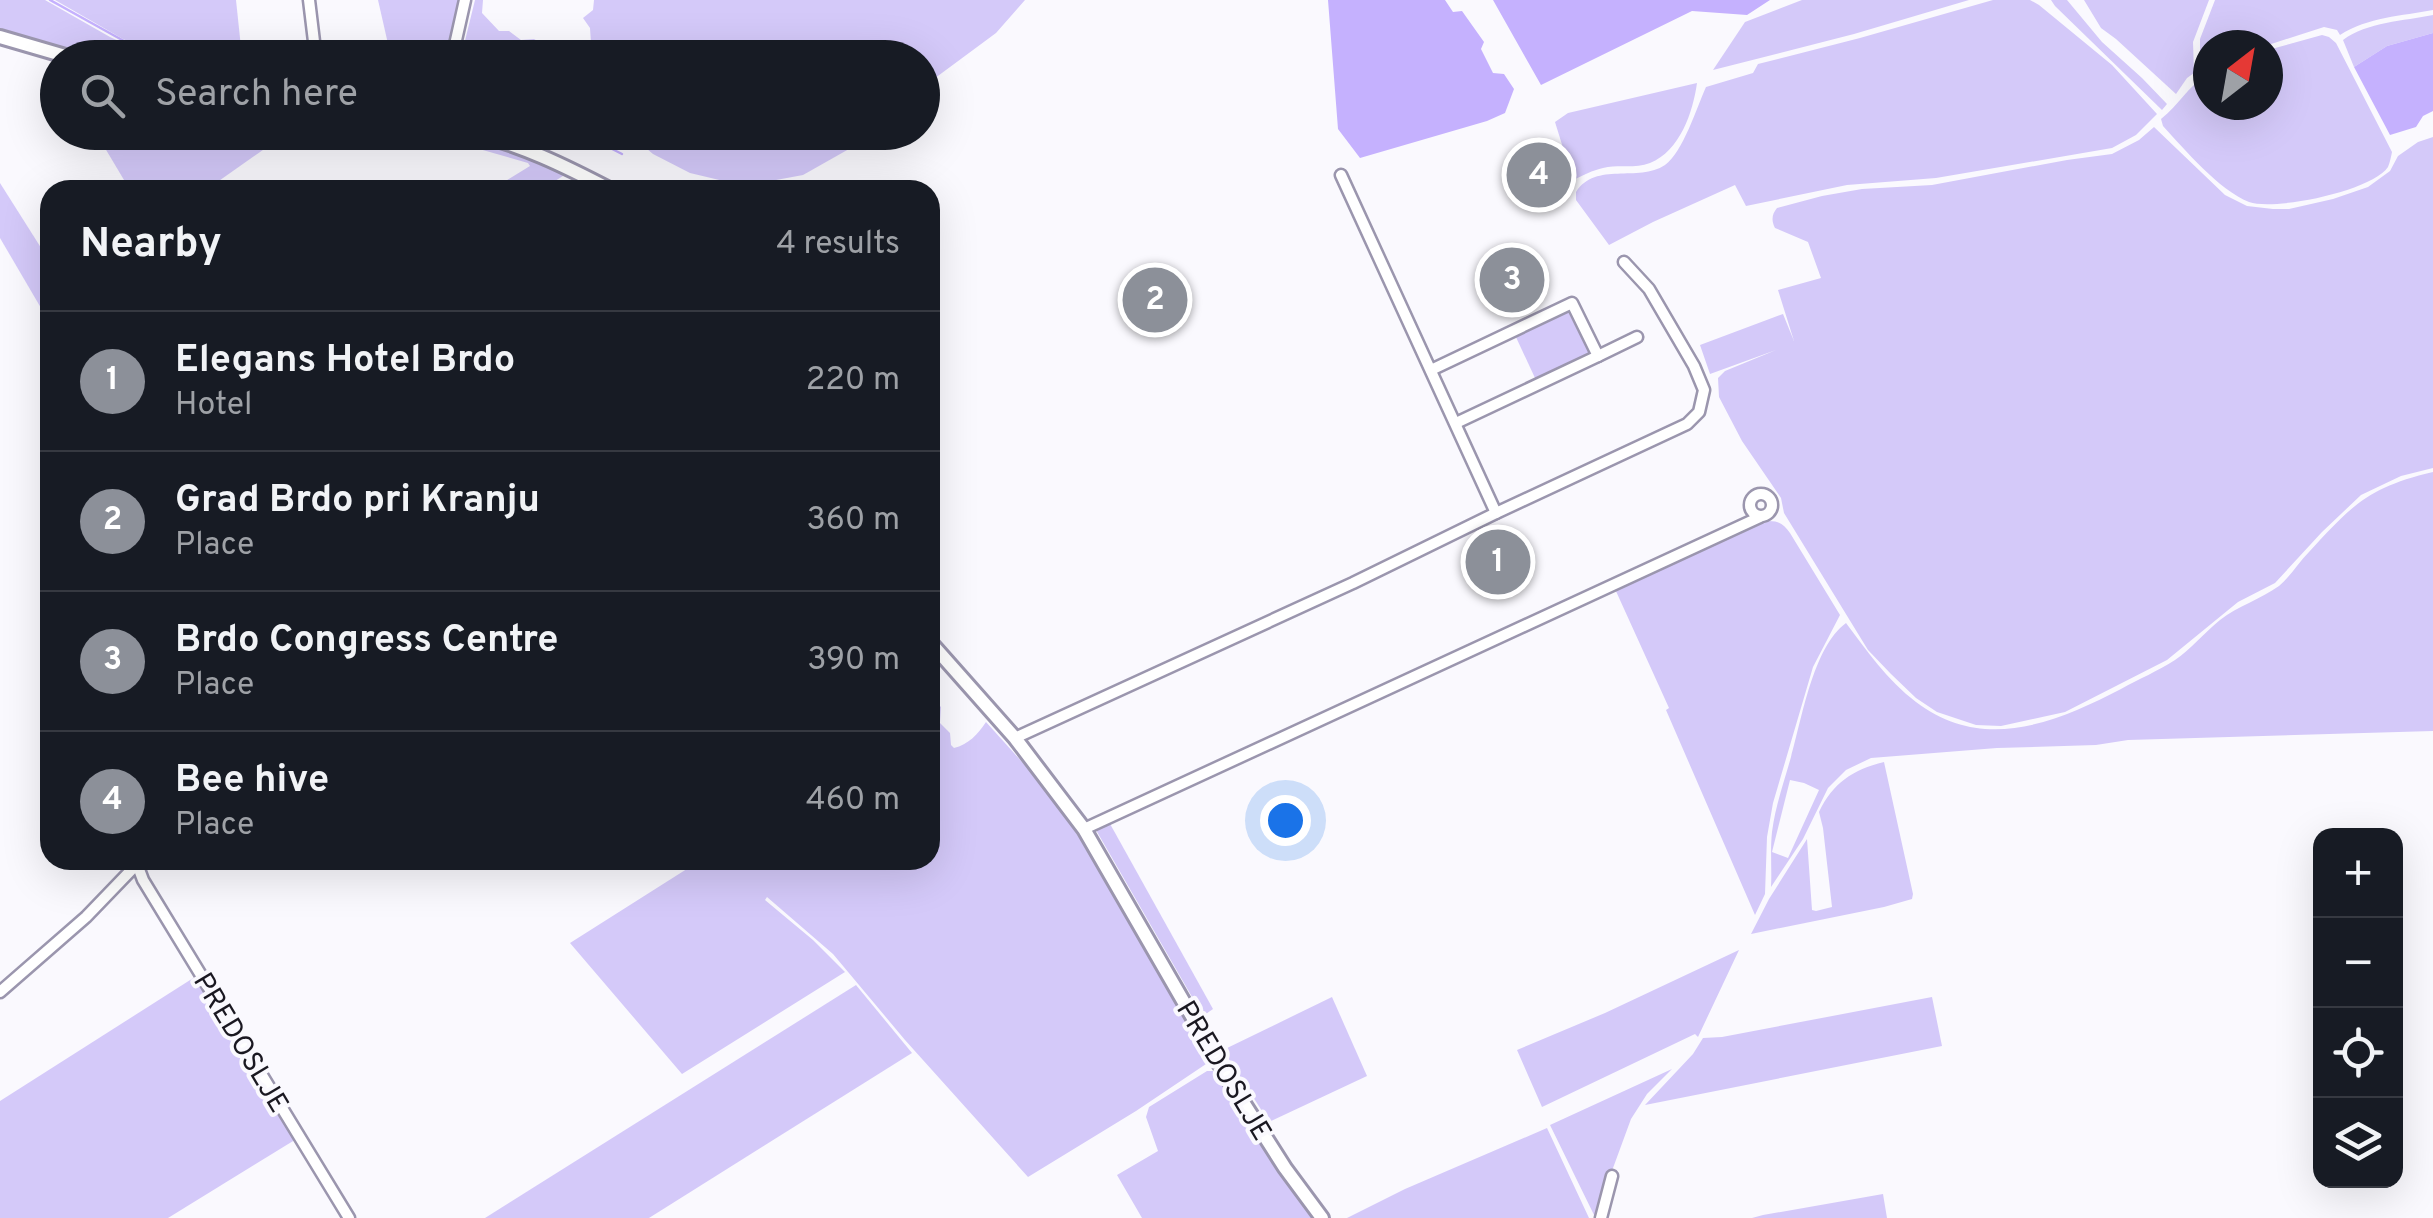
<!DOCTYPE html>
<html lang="en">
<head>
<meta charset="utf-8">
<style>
  body { margin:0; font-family:Overpass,sans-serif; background:#20242c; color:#f1f3f6 }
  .controls { position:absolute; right:30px; bottom:30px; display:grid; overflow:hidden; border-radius:20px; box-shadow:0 10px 40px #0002 }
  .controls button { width:90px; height:90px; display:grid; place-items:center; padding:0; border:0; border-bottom:2px solid #363941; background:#171b24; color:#f1f3f6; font:50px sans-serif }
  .compass { position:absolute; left:2193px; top:30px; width:90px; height:90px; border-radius:50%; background:#171b24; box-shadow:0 10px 40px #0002; rotate:31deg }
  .you { position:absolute; left:1285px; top:820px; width:35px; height:35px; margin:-25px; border:8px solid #fff; border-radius:50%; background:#1a73e8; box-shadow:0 0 0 15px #1a73e833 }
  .badge { display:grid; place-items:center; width:65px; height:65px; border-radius:50%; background:#8c9099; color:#fff; font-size:32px; font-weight:700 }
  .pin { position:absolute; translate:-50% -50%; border:5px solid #fff; box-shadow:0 2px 10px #0006 }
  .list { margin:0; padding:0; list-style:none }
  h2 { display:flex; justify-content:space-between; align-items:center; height:130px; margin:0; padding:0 40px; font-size:42px }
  h2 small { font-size:32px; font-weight:400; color:#9ea1a6 }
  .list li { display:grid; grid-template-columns:65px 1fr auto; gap:30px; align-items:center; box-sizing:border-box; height:140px; padding:0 40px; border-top:2px solid #363941 }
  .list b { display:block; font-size:38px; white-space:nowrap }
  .list p { margin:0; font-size:32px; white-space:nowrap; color:#9ea1a6 }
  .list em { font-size:32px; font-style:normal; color:#9ea1a6 }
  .icon { flex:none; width:55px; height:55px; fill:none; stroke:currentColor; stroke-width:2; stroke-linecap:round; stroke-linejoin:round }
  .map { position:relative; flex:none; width:2433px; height:1218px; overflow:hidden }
  .search { position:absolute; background:#171b24; box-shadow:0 10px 40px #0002; left:40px; top:40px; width:900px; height:110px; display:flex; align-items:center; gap:25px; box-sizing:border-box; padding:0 35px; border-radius:55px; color:#9ea1a6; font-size:38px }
  .panel { position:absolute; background:#171b24; box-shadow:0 10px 40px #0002; left:40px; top:180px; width:900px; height:690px; border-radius:30px }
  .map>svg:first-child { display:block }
  .green { fill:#d4c9f9; fill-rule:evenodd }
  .water { fill:#c5b1fe }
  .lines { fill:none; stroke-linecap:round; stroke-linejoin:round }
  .stream { stroke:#c5b1fe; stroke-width:2.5 }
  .minor-casing { stroke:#9b96ae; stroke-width:15 }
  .tertiary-casing { stroke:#9b96ae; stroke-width:18 }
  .minor { stroke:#fff; stroke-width:10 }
  .tertiary { stroke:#fff; stroke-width:12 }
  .labels { text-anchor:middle; stroke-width:8; stroke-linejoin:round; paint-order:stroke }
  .street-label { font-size:28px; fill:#1a1821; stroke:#faf9fe }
</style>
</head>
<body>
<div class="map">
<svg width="2433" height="1218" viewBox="0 0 2433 1218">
  <rect width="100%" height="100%" fill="#faf9fe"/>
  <g class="green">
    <polygon points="0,0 45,0 110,37 153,57 94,57 0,30"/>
    <polygon points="55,0 236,0 242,57 165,57 123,39"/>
    <polygon points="378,0 459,0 446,57 391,57"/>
    <polygon points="475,0 483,0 482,13 499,31 509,31 521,40 534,39 539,42 539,46 515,56 497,57 494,52 486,57 461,57"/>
    <polygon points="594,0 1025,0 996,33 923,87 922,58 592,57 590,28 583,18 593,10"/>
    <polygon points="1802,0 1969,0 1854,34 1713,70 1745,22"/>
    <path d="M1993,0H2030L2039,5L2112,65L2157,114L2136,135L2112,148L1936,178L1847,185L1746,206L1735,185L1653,222L1609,245L1576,200V192C1596,161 1638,183 1665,165C1683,152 1697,107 1706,87L1753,73L1758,64L1860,38Z"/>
    <polygon points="2051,0 2067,0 2102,42 2142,78 2167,104 2162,110 2055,6"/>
    <polygon points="2084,0 2209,0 2193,42 2194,73 2187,78 2176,94 2116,39 2101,28"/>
    <path d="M2215,0H2433V10C2402,16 2368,17 2340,35L2337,30L2324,27L2268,45H2208V66L2200,69V39Z"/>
    <path d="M2433,15V33L2387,46L2354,67L2343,40C2367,22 2404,21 2433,15Z"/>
    <path d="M2322,35L2329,37L2336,43L2392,152C2391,157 2390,162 2388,167C2372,191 2275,211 2249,202C2219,190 2185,150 2163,126L2161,119C2179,105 2188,86 2208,74V105H2268V50Z"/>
    <path d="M1697,83C1693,112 1680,151 1650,163C1635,169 1619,164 1603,168C1593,170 1582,176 1573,180L1555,122L1568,113Z"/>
    <path d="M2154,127L2225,195L2247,206L2273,209H2289L2333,199L2368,187L2390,171L2398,156L2418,142L2433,137V468L2401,476L2361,495L2322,532L2275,583L2238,602L2167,660L2065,712L2001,726L1976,725L1937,712L1916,698L1891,674L1868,650L1784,513L1781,498L1742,441L1719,397L1718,378L1725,371L1776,350L1710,374L1700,345L1783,314L1794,341L1778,290L1821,278L1808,242L1775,228C1771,220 1772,214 1777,208L1822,196L1862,189L1932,185L2067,160L2112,154L2139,140Z"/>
    <polygon points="96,133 287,133 206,190 130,190"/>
    <path d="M407,133C467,132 513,149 566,174L541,190H491L530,166L528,163L451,141Z"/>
    <polygon points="628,133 868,133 849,149 803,175 776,180 732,183 690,173 653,154"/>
    <polygon points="0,183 50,262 50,301 41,308 0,238"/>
    <polygon points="1565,310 1568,311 1589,352 1588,355 1538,379 1535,378 1515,335"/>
    <path d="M2433,472V731L2128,740L2096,745L1997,748L1871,758L1846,770L1828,788L1803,839L1771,887C1772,869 1770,851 1772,832C1775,807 1784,782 1791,757C1802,719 1813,647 1846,623C1867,651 1887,680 1916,702C1983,753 2055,723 2121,689C2139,679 2158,671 2175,660C2191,649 2204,633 2220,620C2238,606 2261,599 2279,586C2290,577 2299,562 2309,552C2352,505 2369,487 2433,472ZM1790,780L1804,783L1819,790L1788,858L1772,852Z"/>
    <path d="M1769,521C1780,521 1784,525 1790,533L1840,615L1813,667L1773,803L1767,837L1765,894L1755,915L1666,710L1669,708L1615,589L1723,539Z"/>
    <path d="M935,701L941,707L940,723L950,733L951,745L954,748C968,745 978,734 986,722L1041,783L1075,830L1115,895L1209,1062L1136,1111L1028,1177L905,1040L833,954L767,897L765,900L813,940L845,972L682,1074L570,943L701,860H930V707Z"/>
    <path d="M1884,762L1913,894L1912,899L1884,907L1751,934L1769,899L1807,839L1812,910L1816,911L1832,907L1823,828L1819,812C1833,783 1852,770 1884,762Z"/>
    <polygon points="1109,822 1213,1009 1203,1016 1096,830"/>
    <polygon points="1739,950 1698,1037 1695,1034 1542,1107 1517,1050 1605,1013"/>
    <polygon points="198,975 298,1138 168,1218 0,1218 0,1101"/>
    <polygon points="856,985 912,1053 649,1218 485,1218"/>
    <polygon points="1332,997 1367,1076 1269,1122 1223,1050"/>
    <polygon points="1932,997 1942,1046 1645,1105 1693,1054 1703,1038 1722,1037"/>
    <polygon points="1672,1069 1647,1094 1631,1119 1595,1217 1550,1125"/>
    <polygon points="1207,1071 1214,1071 1258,1141 1314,1218 1142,1218 1117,1175 1158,1151 1146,1117 1149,1107"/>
    <polygon points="1547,1128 1589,1218 1347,1218 1405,1189"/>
    <polygon points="1883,1194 1887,1218 1752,1218 1763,1215"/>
  </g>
  <g class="water">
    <polygon points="1328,0 1445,0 1453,12 1462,11 1484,42 1481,49 1493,73 1504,74 1514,89 1505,113 1487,121 1360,158 1338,129"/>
    <polygon points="1493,0 1770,0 1747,15 1692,11 1541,85"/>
    <polygon points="2433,33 2433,111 2423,116 2416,127 2390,135 2354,67 2387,46"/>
  </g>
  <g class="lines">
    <g class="stream">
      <polyline points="50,0 142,51 159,58"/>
      <polyline points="579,132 622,154"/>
    </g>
    <defs>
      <g id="minor">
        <polyline points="309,0 316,58"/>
        <polyline points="452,58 465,0"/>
        <polyline points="1341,175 1496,513"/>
        <polyline points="1598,356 1637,337"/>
        <polyline points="1431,370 1572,303 1598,356 1456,423"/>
        <circle cx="1761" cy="505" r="11"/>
        <polyline points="1015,738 1353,583 1496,513 1687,424 1699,412 1704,390 1694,366 1649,289 1624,262"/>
        <polyline points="1084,829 1760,517"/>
        <polyline points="137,864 143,880 349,1218"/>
        <polyline points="0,992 86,917 138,863"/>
        <polyline points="1601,1218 1612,1176"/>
      </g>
      <g id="tertiary">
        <polyline points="0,37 72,58"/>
        <path d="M469,132C520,144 565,166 611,190"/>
        <polyline points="930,642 1015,738 1084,829 1227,1077 1285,1168 1322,1218"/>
      </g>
    </defs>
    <use href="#minor" class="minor-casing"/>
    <use href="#tertiary" class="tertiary-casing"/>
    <use href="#minor" class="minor"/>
    <use href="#tertiary" class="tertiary"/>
  </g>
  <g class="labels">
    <g class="street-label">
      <text transform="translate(242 1042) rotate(59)" y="10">PREDOSLJE</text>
      <text transform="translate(1225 1070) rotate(59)" y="10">PREDOSLJE</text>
    </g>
  </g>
</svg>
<div class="controls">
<button>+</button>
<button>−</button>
<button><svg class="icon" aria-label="locate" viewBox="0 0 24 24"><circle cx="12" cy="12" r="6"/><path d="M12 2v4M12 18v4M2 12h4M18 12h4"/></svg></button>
<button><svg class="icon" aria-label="layers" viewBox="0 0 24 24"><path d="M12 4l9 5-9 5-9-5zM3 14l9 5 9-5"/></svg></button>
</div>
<svg class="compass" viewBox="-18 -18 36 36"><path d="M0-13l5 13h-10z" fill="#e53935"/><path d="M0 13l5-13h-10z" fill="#9ea1a6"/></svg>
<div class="you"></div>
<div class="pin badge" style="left:1498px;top:562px">1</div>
<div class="pin badge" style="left:1155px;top:300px">2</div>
<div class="pin badge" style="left:1512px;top:280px">3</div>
<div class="pin badge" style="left:1539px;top:175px">4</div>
<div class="search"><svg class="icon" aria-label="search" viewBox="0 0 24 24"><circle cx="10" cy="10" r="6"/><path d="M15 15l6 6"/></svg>Search here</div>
<section class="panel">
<h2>Nearby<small>4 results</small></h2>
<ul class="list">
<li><span class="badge">1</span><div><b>Elegans Hotel Brdo</b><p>Hotel</p></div><em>220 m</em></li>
<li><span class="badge">2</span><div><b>Grad Brdo pri Kranju</b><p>Place</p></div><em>360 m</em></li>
<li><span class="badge">3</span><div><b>Brdo Congress Centre</b><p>Place</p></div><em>390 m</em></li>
<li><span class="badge">4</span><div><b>Bee hive</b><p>Place</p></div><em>460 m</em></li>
</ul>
</section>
</div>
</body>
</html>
